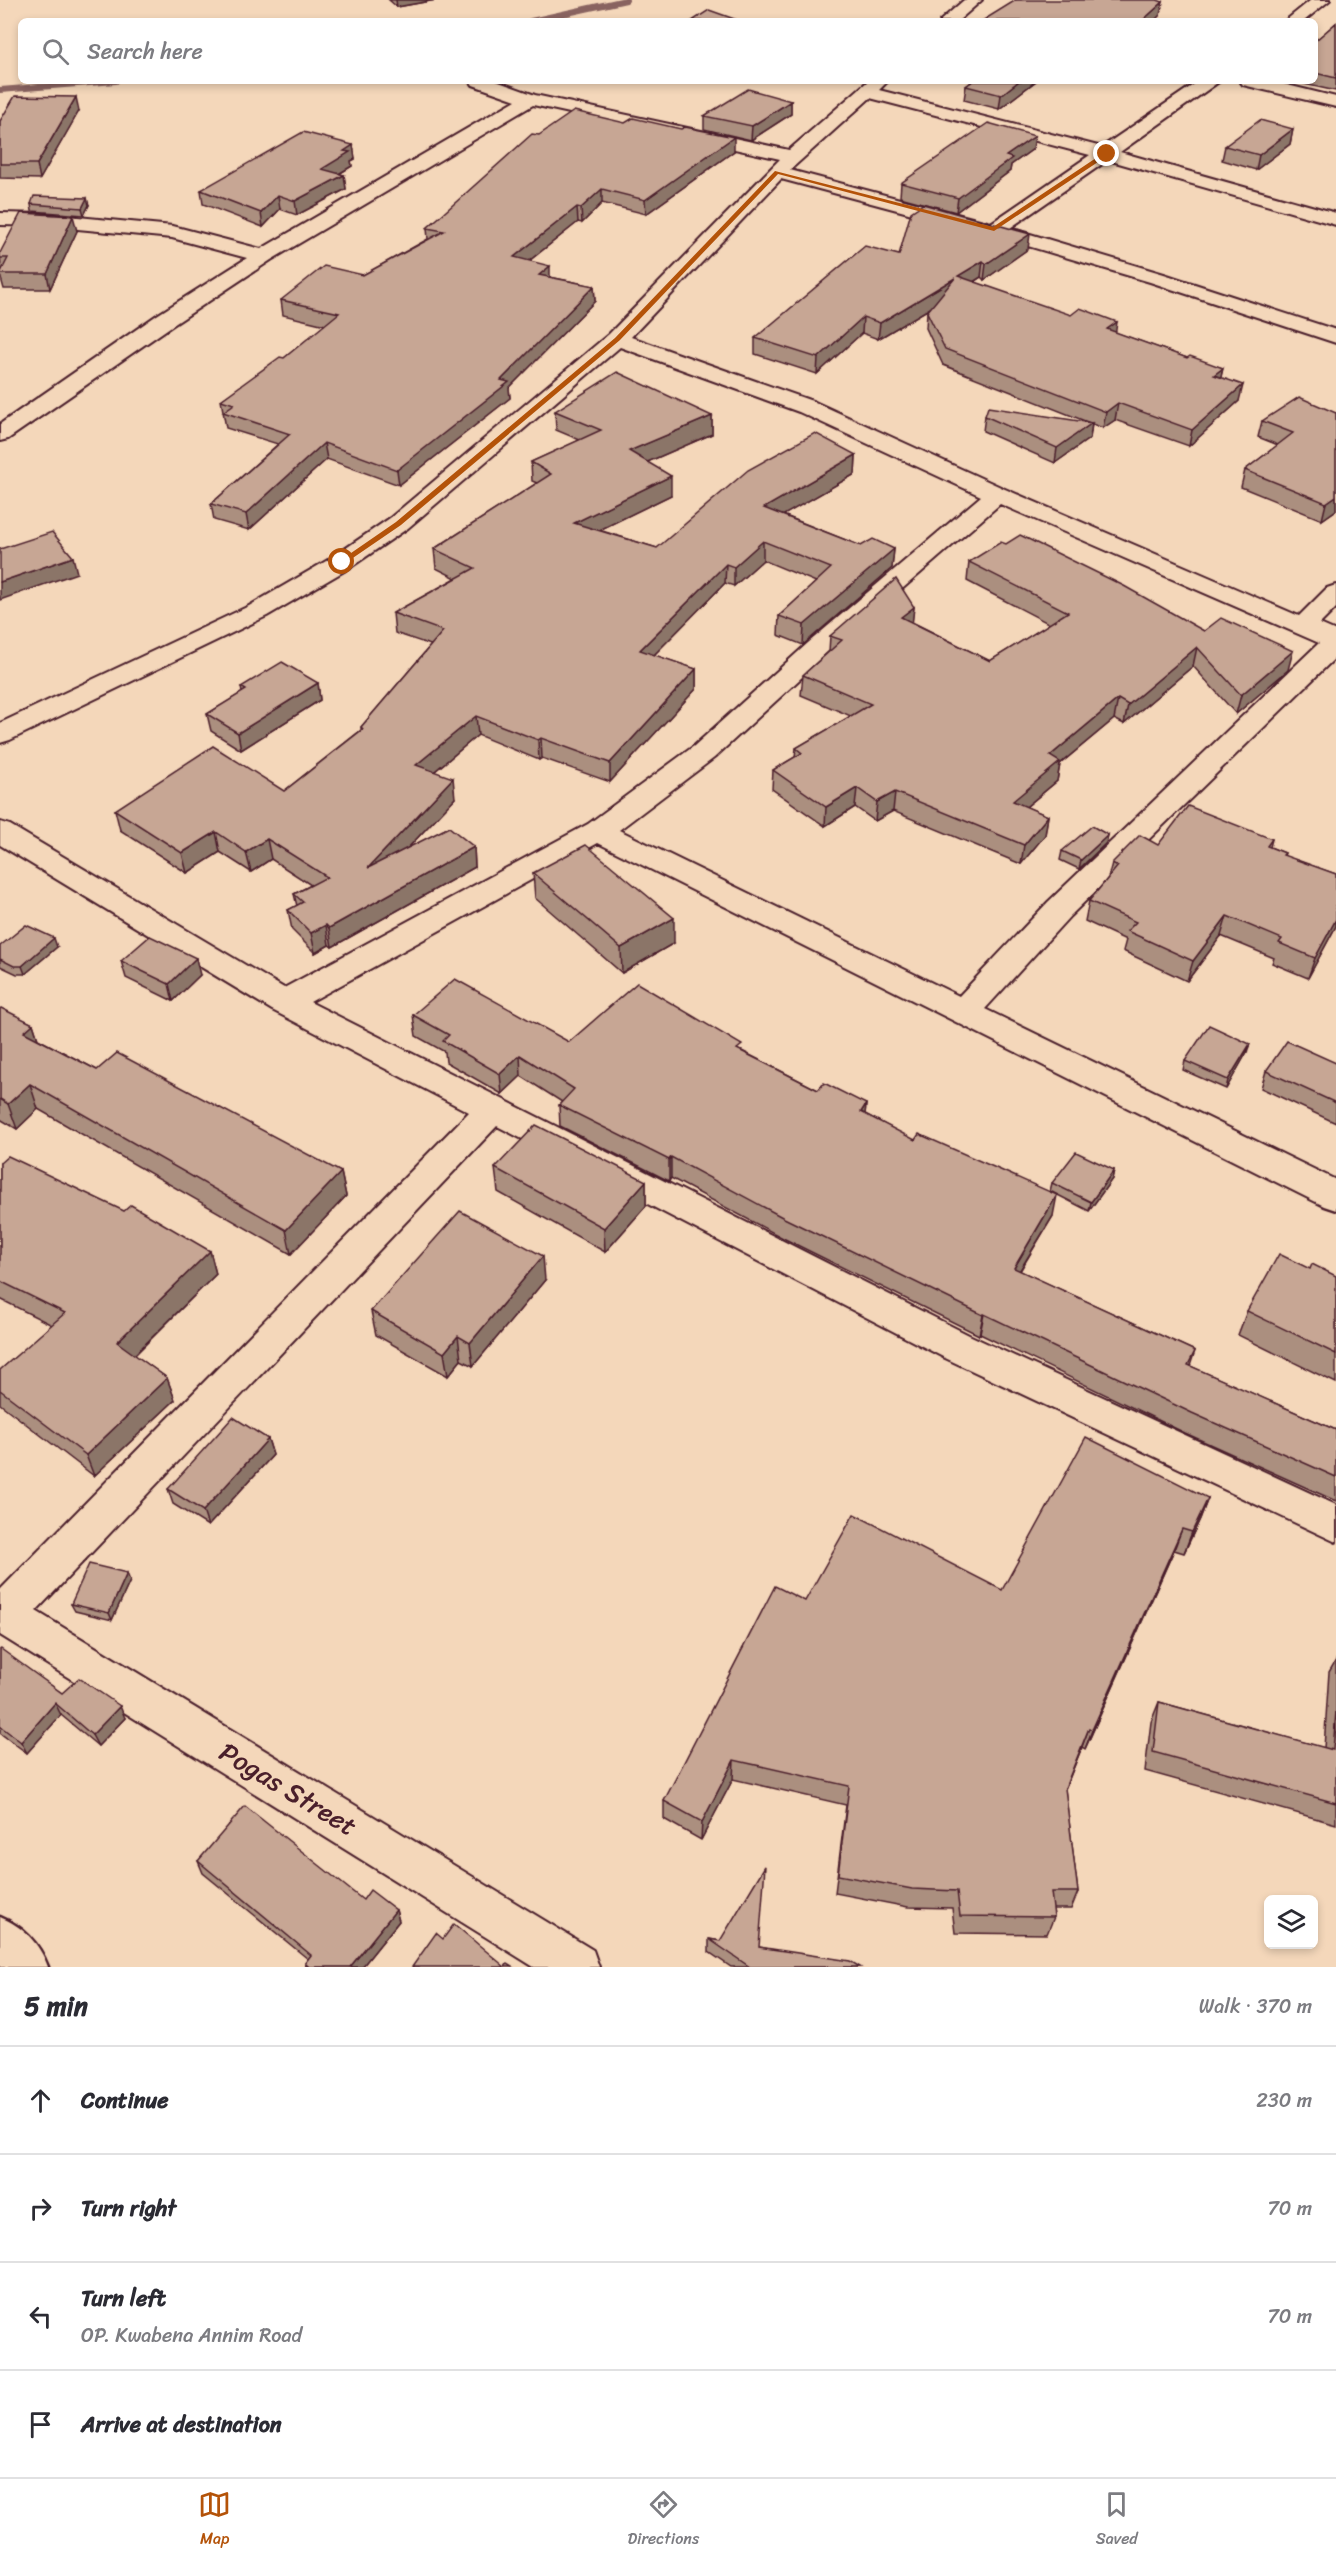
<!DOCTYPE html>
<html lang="en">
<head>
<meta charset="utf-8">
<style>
  body { margin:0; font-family:Sriracha,sans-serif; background:#f2f2f3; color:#2b2b33 }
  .controls { position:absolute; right:18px; bottom:18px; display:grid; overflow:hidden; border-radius:9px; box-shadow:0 3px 9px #0003 }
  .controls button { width:54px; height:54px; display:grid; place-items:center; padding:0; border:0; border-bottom:2px solid #e1e1e2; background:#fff; color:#2b2b33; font:30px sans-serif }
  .stop { position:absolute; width:18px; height:18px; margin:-14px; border:4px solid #b45309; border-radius:50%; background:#fff }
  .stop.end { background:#b45309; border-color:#fff; box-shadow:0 2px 6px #0008 }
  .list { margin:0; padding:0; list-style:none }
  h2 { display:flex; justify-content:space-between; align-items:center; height:78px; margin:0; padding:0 24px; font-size:26px }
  h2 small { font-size:20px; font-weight:400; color:#7c7c81 }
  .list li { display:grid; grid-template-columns:39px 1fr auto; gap:18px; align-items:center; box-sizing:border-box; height:108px; padding:0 24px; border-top:2px solid #e1e1e2 }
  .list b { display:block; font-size:22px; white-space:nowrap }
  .list p { margin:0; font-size:20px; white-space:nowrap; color:#7c7c81 }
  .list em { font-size:20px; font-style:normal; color:#7c7c81 }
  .icon { flex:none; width:33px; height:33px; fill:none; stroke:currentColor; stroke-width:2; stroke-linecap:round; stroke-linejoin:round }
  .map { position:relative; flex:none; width:1336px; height:1967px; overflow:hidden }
  .search { position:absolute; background:#fff; box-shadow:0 3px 9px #0003; left:18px; right:18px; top:18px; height:66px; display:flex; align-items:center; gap:15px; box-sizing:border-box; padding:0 21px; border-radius:9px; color:#7c7c81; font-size:22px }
  .sheet { height:510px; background:#fff }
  nav { display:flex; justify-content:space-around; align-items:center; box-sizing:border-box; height:84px; border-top:2px solid #e1e1e2; background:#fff; font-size:16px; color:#7c7c81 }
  nav a { display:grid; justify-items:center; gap:3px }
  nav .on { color:#b45309 }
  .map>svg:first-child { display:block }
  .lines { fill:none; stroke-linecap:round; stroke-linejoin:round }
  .stream { stroke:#896360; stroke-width:6 }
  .minor-casing { stroke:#4a1f2b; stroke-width:4 }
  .tertiary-casing { stroke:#4a1f2b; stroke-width:5 }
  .minor { fill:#f4d7ba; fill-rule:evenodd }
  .tertiary { fill:#f4d7ba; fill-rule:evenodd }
  .wall { fill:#ab8f7f; stroke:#4a1f2b; stroke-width:1.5 }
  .shaded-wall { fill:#8b7468; stroke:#4a1f2b; stroke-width:1.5 }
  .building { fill:#c7a694; stroke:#4a1f2b; stroke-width:1.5 }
  .route { fill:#b45309 }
  .labels { text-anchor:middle; stroke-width:4.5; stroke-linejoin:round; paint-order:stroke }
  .near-street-label { font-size:27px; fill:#4a1f2b; stroke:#f4d7ba }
</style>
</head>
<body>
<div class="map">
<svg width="1336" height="1967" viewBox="0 0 1336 1967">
  <rect width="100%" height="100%" fill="#f4d7ba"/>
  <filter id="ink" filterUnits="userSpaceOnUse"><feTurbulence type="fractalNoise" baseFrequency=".0167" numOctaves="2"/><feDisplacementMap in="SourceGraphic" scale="12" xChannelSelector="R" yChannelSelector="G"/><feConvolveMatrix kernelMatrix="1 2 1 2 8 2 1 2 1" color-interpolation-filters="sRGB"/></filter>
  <g filter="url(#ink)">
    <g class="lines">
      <g class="stream">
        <polyline points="531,21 626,0"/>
        <polyline points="0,90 116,81"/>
      </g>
      <defs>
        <g id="minor">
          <polygon points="964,0 982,0 958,21 940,21"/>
          <polygon points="1311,0 1330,0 1304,21 1285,21"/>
          <path d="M470,81H496L535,95L789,150L868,81H888L879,90L1102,147L1199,81H1220L1120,152L1336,213V225L1108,160L1010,228L1164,274L1336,330V343L1150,282L987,234L781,179L631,337L815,402L1005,489L1299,616L1327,588L1336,585V608L1320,624L1336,631V657L1070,916L985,1009L1336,1180V1210L1324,1206L598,843L310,1002L969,1335L1336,1505V1542L943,1357L497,1126L36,1611L593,1950L599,1967H534L0,1635V1590L469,1112L272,1010L0,845V822L10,825L284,988L588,824L694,746L808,643L981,496L799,412L620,347L408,528L351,567L267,616L10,740L0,743V723L249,606L333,557L390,518L609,334L780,159L533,105L271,260L173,325L8,439L0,441V424L157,315L247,258L172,238L46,226L0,225V213L46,214L173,226L261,249L516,100L473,85ZM870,98L1090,155L991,223L790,170ZM1000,504L1319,643L1048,902L959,996L619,830L714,758L826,655Z"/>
          <polygon points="1240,81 1271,81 1336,97 1336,107 1243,85"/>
        </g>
        <path id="tertiary" d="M0,1917C24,1927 39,1943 48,1967H0Z"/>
      </defs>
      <use href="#minor" class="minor-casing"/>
      <use href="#tertiary" class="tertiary-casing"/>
      <use href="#minor" class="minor"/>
      <use href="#tertiary" class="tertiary"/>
    </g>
    <g class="wall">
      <polygon points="389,0 436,0 397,7"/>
      <polygon points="1336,23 1336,91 1304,84 1305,82 1301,81 1315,81 1315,41"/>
      <polygon points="971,81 1036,81 999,109 964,100 966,86 970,83"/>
      <polygon points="791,101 791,114 751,140 704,129 704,116"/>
      <polygon points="79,111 40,179 0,178 0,121"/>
      <polygon points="1293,129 1290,144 1256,170 1222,160 1225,146"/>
      <polygon points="539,135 734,151 646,214 602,203 582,223 578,222 529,261 550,277 594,286 595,301 509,388 510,398 399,485 327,459 249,530 214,520 211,504 278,444 226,428 221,400 284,358 325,325 283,315 281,300 363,275 428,239 427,228"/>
      <polygon points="353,145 355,159 351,161 352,166 339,174 344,175 346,189 297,215 280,209 263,227 203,204 201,190"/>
      <polygon points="1033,149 1011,165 1010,171 956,212 900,197 901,183"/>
      <polygon points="31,204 89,205 84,215 32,211"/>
      <polygon points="77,231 50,289 4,289 0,275 1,271 0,253"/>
      <polygon points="1028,249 984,280 981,277 974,282 1187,358 1223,368 1221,377 1239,401 1189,446 1115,420 1103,428 1092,424 1090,438 1055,463 983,431 985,416 1090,423 943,365 926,328 927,312 932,307 878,339 862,333 817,374 755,354 755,338 899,255"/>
      <polygon points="555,411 712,416 712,434 647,462 671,495 599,530 657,548 856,455 855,474 783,515 861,546 894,549 892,568 803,645 778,635 779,616 816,582 763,560 734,586 725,583 654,655 696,669 696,689 610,782 542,758 539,760 478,735 434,772 455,798 408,848 474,847 475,867 332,947 329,945 315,953 292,930 288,910 297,906 294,894 311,885 271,859 251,872 220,852 187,873 120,830 115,810 284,791 361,730 361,727 431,645 395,633 393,613 456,578 436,568 434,549 537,483 532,481 531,462 580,440 556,430"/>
      <polygon points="1336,413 1336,510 1322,520 1241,487 1245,470 1278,445 1258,437 1262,421"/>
      <polygon points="969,562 1204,631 1288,670 1236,714 1193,666 1124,724 1114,719 1060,764 1057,781 1026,807 1048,816 1045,835 1021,864 893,811 875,821 855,807 825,826 772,789 773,770 795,757 796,748 851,716 801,695 803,675 829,651 830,636 914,607 912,622 990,661 1050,624 967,581"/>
      <polygon points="318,683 320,700 241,750 211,731 207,714 242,693 241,687"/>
      <polygon points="1108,835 1106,843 1079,869 1060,860 1062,851"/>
      <polygon points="1272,839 1270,847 1285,853 1284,856 1336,874 1336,926 1308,978 1272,963 1274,958 1221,936 1187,981 1123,951 1126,940 1085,921 1089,901 1108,878 1112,863 1158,845"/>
      <polygon points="533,873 674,943 622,973 535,898"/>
      <polygon points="0,946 57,947 25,974 17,974 0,966"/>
      <polygon points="121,961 200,975 173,1001 126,978"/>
      <polygon points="0,1009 33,1024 38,1039 97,1070 341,1172 346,1196 291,1254 38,1109 17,1129 0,1119"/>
      <polygon points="413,1015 569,1042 742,1051 818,1090 866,1104 865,1114 1053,1216 1020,1271 1195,1351 1190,1366 1336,1430 1336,1501 1185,1433 980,1334 979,1335 783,1238 671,1178 669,1181 560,1126 559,1105 562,1102 521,1076 502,1094 446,1062 445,1052 416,1036"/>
      <polygon points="1247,1052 1226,1089 1183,1070 1185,1061"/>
      <polygon points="1336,1063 1336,1123 1261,1088 1266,1071"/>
      <polygon points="0,1163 210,1251 216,1274 135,1355 167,1378 175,1400 94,1476 0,1404 0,1370 52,1325 0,1299"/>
      <polygon points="495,1168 646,1181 646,1206 605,1252 498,1192"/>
      <polygon points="1114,1170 1112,1179 1089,1211 1050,1191 1052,1183"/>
      <polygon points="1310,1269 1336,1276 1336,1383 1238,1335 1247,1311"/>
      <polygon points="545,1280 473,1366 461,1360 448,1376 376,1335 371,1311"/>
      <polygon points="268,1439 273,1455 208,1526 173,1504 168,1489"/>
      <polygon points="1208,1498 1200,1519 1184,1553 1174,1550 1085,1749 1082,1747 1065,1789 1078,1892 1071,1909 1053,1909 1054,1917 1047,1934 955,1933 952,1908 908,1907 835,1893 846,1805 733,1779 701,1840 664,1819 664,1801 805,1601 1002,1590"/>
      <polygon points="130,1581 112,1620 75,1611 71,1604"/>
      <polygon points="0,1650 62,1693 125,1718 98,1746 61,1715 27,1753 0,1733"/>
      <polygon points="1336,1660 1336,1824 1145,1771 1151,1722 1159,1702 1324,1748 1329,1672"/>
      <polygon points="198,1861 363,1900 396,1910 399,1921 362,1967 306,1967 305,1963 308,1959 203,1873"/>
      <polygon points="709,1939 759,1947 860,1967 731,1967 709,1952"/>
    </g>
    <g class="shaded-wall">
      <polygon points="396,0 436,0 397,7"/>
      <polygon points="1163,2 1160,15 1154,21 1142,21"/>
      <polygon points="1019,81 1036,81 999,109 1001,95"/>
      <polygon points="76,97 79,111 40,179 37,164"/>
      <polygon points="791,101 791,114 751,140 752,126"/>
      <polygon points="1293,129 1290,144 1256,170 1259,155"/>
      <polygon points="1035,136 1033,149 1011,165 1010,171 956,212 958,198 1006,156"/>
      <polygon points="734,137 734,151 646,214 645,200"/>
      <polygon points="353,145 355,159 351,161 352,166 323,183 322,169 344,151"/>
      <polygon points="344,175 346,189 297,215 295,201"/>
      <polygon points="602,189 602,203 582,223 581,208"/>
      <polygon points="278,195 280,209 263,227 261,213"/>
      <polygon points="87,198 89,205 84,215 82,208"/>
      <polygon points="577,207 578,222 515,272 514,257"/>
      <polygon points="73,216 77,231 50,289 47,274"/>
      <polygon points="1030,234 1028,249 984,280 986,264"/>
      <polygon points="983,261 981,277 957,292 958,276"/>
      <polygon points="550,266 550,281 539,275"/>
      <polygon points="955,278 954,294 878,339 880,323"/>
      <polygon points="594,286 595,301 509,388 510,398 399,485 397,470 501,380"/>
      <polygon points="863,317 862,333 817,374 818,358"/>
      <polygon points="1117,322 1115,337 1107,329"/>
      <polygon points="1223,368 1219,384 1214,375"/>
      <polygon points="1243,385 1239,401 1189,446 1192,430"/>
      <polygon points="1118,403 1115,420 1103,428 1106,412"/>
      <polygon points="712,416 712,434 629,470 629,451"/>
      <polygon points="1092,423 1090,438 1055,463 1057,448"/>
      <polygon points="324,443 327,459 249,530 246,514"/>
      <polygon points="856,455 855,474 763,527 764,508"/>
      <polygon points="671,476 671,495 575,542 574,523"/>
      <polygon points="1336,496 1336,510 1322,520 1326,503"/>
      <polygon points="763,541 763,560 734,586 734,567"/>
      <polygon points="894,549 892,568 803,645 804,625"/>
      <polygon points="73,557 77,573 0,600 0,582"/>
      <polygon points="726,564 725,583 640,669 640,650"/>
      <polygon points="914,607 912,626 901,617"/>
      <polygon points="1197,647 1193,666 1124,724 1128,705"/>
      <polygon points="1293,651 1288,670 1236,714 1241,695"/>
      <polygon points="696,669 696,689 610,782 610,763"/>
      <polygon points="318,683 320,700 241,750 238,733"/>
      <polygon points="1118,699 1114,719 1060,764 1057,781 1009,821 1013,801 1050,756"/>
      <polygon points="476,716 478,735 418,785 416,765"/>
      <polygon points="541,738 542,758 539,760 538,740"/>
      <polygon points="453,778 455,798 370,888 368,868"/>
      <polygon points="857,788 855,807 825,826 826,807"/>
      <polygon points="895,792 893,811 875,821 877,802"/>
      <polygon points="1048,816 1045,835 1021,864 1024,845"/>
      <polygon points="216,832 220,852 187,873 182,853"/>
      <polygon points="1108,835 1106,843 1079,869 1081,860"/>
      <polygon points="267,839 271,859 251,872 246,852"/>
      <polygon points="474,847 475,867 332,947 329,928"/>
      <polygon points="1227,916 1221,936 1187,981 1193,961"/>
      <polygon points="674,918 674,943 622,973 621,948"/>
      <polygon points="1336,919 1336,926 1308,978 1315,958"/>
      <polygon points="326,925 329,945 315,953 311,933"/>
      <polygon points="54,938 57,947 25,974 22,966"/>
      <polygon points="196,958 200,975 173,1001 169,984"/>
      <polygon points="33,1024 41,1049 24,1032"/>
      <polygon points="1250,1044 1247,1052 1226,1089 1228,1080"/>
      <polygon points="520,1055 521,1076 502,1094 500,1074"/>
      <polygon points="30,1084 38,1109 17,1129 8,1104"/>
      <polygon points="866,1104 864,1125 861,1112"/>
      <polygon points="671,1157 671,1178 669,1181 669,1160"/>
      <polygon points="1114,1170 1112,1179 1089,1211 1091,1202"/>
      <polygon points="341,1172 346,1196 291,1254 286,1230"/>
      <polygon points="646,1181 646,1206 605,1252 604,1228"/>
      <polygon points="1057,1195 1053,1216 1009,1288 1014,1268"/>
      <polygon points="210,1251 216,1274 125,1364 117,1342"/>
      <polygon points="543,1256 545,1280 473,1366 470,1343"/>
      <polygon points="984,1314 980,1334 979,1335 983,1315"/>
      <polygon points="458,1336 461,1360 448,1376 444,1353"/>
      <polygon points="167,1378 175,1400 94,1476 86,1455"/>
      <polygon points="268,1439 273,1455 208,1526 203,1511"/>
      <polygon points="1208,1498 1200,1519 1184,1553 1192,1532"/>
      <polygon points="1182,1529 1174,1550 1085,1749 1092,1730"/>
      <polygon points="127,1573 130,1581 112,1620 109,1613"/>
      <polygon points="55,1703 61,1715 27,1753 21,1742"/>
      <polygon points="120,1706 125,1718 98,1746 92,1735"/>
      <polygon points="1089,1728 1082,1747 1058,1806 1065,1788"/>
      <polygon points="734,1760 733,1779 701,1840 702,1822"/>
      <polygon points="396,1910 399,1921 362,1967 350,1967"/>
    </g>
    <g class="building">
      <polygon points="1016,0 1157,0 1163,2 1142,21 982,21"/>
      <polygon points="709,10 740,21 692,21"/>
      <polygon points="1336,23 1336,78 1315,73 1315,41"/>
      <polygon points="973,81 1019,81 1001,95 966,86"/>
      <polygon points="748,89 791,101 752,126 704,116"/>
      <polygon points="15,96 76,97 37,164 0,164 0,121"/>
      <polygon points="574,111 625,123 633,118 681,129 685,127 734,137 645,200 602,189 581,208 577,207 514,257 550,266 539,275 594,286 501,380 509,382 397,470 324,443 246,514 211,504 290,434 223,412 234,404 221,400 280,357 284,358 339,313 281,300 324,266 363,275 444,231 427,228 532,134 539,135"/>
      <polygon points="1260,120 1293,129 1259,155 1225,146"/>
      <polygon points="988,123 1035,136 1006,156 1012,158 958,198 901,183"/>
      <polygon points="303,132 353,145 344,151 350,152 322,169 344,175 295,201 278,195 261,213 201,190"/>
      <polygon points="34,196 87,198 82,208 31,204"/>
      <polygon points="923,204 1030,234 986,264 983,261 958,276 1071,315 1080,308 1117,322 1107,329 1187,358 1190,356 1223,368 1214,375 1243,385 1192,430 1118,403 1106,412 945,349 927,312 955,278 880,323 863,317 818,358 755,338 865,246 899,255 911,212"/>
      <polygon points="21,213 73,216 47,274 0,274 8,258 0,258 0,253"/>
      <polygon points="617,372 712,416 629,451 671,476 574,523 657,548 748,470 815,433 856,455 764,508 861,546 873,539 894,549 804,625 779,616 831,568 763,541 734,567 726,564 640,650 696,669 610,763 541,738 538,740 476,716 416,765 453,778 368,868 449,827 474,847 329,928 326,925 311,933 288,910 303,902 294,894 327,877 267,839 246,852 216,832 182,853 115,810 213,746 284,791 363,729 361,727 443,631 393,613 475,568 434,549 551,474 531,462 601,430 555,411"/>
      <polygon points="1299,397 1336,413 1336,496 1326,503 1245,470 1293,433 1262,421"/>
      <polygon points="988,407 1092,423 1057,448 985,416"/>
      <polygon points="52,532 73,557 0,582 0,549"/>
      <polygon points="1020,535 1124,586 1204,631 1221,618 1293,651 1241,695 1197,647 1128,705 1118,699 1050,756 1060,762 1013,801 1048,816 1024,845 895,792 877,802 857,788 826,807 773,770 802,753 796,748 871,704 803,675 842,640 830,636 896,579 914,607 901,617 990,661 1068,612 969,562 1001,542 1006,544"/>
      <polygon points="282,662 318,683 238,733 207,714 246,690 241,687"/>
      <polygon points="1188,806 1272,839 1267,846 1285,853 1283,855 1336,874 1336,919 1315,958 1279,943 1282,939 1227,916 1193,961 1127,931 1136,922 1089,901 1118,866 1112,863 1140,835 1158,845"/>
      <polygon points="1092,826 1108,835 1081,860 1062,851"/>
      <polygon points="586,845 674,918 621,948 533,873"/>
      <polygon points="26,925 54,938 22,966 14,966 0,959 0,946"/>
      <polygon points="150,936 196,958 169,984 121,961"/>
      <polygon points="455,979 569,1042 637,983 742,1045 737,1049 818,1090 824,1083 866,1104 861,1112 915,1140 919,1134 1057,1195 1014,1268 1195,1351 1188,1365 1336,1430 1336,1477 1192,1413 984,1314 983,1315 784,1218 671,1157 669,1160 559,1105 574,1089 520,1055 500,1074 443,1041 449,1035 413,1015"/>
      <polygon points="1,1008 33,1024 24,1032 97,1070 117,1053 341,1172 286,1230 30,1084 8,1104 0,1099 0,1009"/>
      <polygon points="1209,1025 1250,1044 1228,1080 1185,1061"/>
      <polygon points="1287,1041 1336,1063 1336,1103 1266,1071"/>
      <polygon points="536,1125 646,1181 604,1228 495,1168"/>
      <polygon points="1076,1152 1114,1170 1091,1202 1052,1183"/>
      <polygon points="8,1156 124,1211 131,1205 210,1251 117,1342 167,1378 86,1455 0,1390 0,1370 65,1313 0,1281 0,1163"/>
      <polygon points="460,1211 543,1256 470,1343 458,1336 444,1353 371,1311"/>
      <polygon points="1279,1254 1310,1269 1312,1264 1336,1276 1336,1354 1247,1311"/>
      <polygon points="233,1417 268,1439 203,1511 168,1489"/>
      <polygon points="1086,1437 1208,1498 1192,1532 1182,1529 1092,1730 1089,1728 1065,1788 1078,1892 1051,1892 1054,1917 960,1916 957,1891 912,1889 838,1875 849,1786 734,1760 702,1822 664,1801 775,1586 805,1601 854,1514 1002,1590"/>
      <polygon points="89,1564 127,1573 109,1613 71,1604"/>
      <polygon points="1,1649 62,1693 79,1678 120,1706 92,1735 55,1703 21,1742 0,1726 0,1650"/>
      <polygon points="1159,1702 1333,1750 1336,1711 1336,1803 1153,1752"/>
      <polygon points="245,1806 363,1900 370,1890 396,1910 350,1967 309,1967 305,1963 311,1955 198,1861"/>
      <polygon points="765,1866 759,1947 850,1961 860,1967 750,1967 709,1939 720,1941"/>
      <polygon points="454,1924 505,1967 507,1964 512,1967 412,1967 436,1933 443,1939"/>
    </g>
  </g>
  <polygon class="route" points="1105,152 1110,154 994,231 778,174 620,340 401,525 344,564 338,562 396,522 615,338 775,171 993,227"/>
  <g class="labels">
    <g class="near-street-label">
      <text transform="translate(288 1789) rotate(31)" y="9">Pogas Street</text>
    </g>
  </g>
</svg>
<div class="controls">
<button><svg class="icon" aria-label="layers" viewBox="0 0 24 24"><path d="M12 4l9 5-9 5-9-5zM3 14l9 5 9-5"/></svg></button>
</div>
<div class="stop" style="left:342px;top:562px"></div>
<div class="stop end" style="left:1107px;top:154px"></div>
<div class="search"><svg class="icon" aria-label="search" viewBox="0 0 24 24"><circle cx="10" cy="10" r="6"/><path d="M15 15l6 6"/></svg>Search here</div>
</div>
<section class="sheet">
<h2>5 min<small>Walk · 370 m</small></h2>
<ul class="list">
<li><svg class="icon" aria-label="ahead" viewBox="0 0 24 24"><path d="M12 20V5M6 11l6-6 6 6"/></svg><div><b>Continue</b></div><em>230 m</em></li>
<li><svg class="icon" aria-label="right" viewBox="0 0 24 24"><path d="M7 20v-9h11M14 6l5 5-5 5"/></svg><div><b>Turn right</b></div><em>70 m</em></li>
<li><svg class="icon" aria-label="left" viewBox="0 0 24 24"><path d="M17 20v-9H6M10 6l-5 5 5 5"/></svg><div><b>Turn left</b><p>OP. Kwabena Annim Road</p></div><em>70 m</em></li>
<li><svg class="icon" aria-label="arrive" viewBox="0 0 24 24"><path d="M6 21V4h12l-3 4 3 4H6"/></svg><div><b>Arrive at destination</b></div></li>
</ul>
</section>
<nav>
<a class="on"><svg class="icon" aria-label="map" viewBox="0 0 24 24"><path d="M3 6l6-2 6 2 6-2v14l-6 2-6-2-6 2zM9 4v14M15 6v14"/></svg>Map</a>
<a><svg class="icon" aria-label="directions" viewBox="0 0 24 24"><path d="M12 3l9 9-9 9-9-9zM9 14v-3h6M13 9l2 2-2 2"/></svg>Directions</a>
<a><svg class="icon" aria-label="saved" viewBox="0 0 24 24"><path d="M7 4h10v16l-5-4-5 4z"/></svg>Saved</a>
</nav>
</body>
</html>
